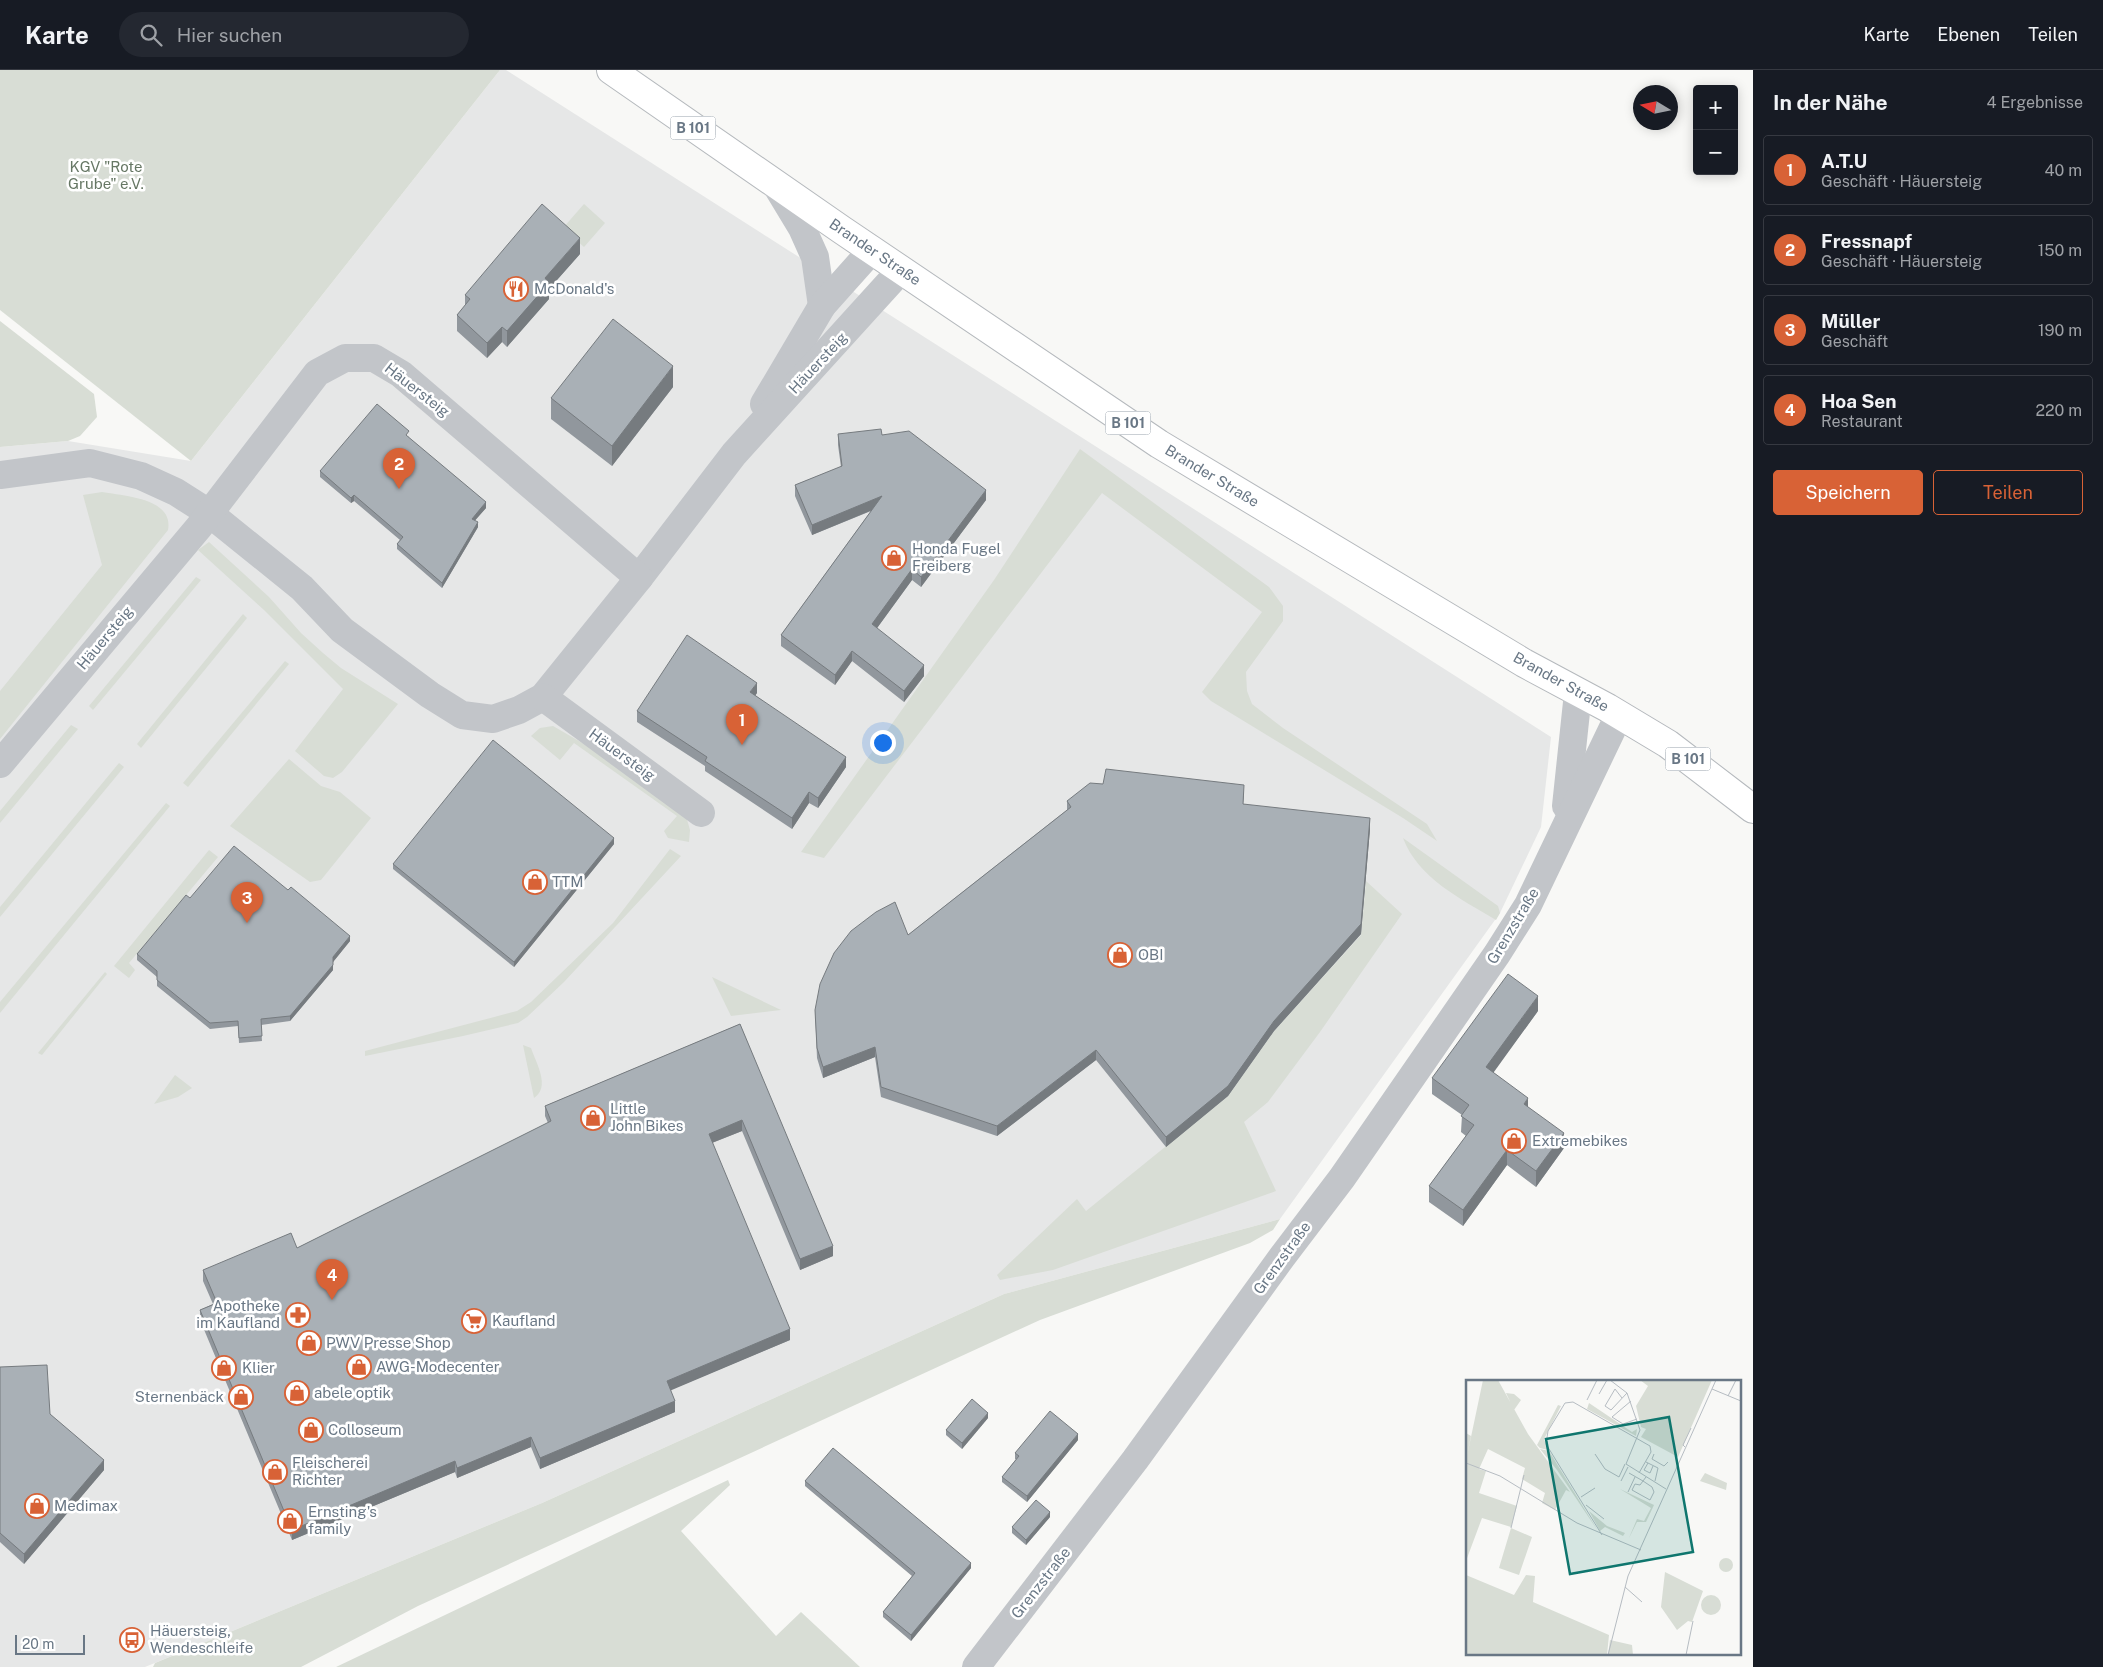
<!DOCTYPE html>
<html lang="de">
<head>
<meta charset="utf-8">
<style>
  body { margin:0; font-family:"Public Sans",sans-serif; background:#242831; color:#f1f3f6 }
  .controls { position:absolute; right:15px; top:15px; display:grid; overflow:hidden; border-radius:5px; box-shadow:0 2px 12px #0003 }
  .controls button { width:45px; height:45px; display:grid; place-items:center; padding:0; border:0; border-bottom:1px solid #363941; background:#171b24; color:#f1f3f6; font:25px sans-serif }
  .compass { position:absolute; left:1633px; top:15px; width:45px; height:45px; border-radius:50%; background:#171b24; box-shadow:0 2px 12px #0003; rotate:280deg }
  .scale { position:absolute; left:15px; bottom:12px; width:70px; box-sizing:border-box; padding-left:5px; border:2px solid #697785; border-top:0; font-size:14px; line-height:18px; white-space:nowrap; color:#697785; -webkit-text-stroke:4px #fff; paint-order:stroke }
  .you { position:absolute; left:882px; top:672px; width:18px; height:18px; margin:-12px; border:4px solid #fff; border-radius:50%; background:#1a73e8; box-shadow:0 0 0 8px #1a73e833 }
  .badge { display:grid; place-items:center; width:32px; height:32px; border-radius:50%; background:#d86236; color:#fff; font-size:16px; font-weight:700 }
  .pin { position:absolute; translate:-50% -41px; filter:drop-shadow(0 1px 2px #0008) }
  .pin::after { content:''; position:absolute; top:26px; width:18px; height:15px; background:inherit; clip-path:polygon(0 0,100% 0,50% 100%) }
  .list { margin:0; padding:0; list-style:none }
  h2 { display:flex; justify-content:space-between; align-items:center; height:65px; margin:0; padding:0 20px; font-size:21px }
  h2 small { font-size:16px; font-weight:400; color:#9ea1a6 }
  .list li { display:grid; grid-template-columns:32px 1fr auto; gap:15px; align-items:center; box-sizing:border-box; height:70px; margin:0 10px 10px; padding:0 10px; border:1px solid #363941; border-radius:5px }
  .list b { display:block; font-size:19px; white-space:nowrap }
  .list p { margin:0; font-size:16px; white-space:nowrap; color:#9ea1a6 }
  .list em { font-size:16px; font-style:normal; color:#9ea1a6 }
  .actions { display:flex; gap:10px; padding:15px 20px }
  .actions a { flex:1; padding:11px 0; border:1px solid #d86236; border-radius:5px; text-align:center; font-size:18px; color:#d86236 }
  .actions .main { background:#d86236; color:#fff }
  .icon { flex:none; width:28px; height:28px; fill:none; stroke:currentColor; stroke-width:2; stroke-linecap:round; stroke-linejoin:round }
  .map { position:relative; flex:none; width:1753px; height:1597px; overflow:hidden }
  header { display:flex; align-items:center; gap:30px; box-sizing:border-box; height:70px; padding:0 25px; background:#171b24; border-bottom:1px solid #363941 }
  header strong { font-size:24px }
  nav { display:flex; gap:28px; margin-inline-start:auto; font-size:18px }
  .search { width:350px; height:45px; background:#242831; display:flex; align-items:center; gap:12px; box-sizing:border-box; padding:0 18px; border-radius:28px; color:#9ea1a6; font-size:19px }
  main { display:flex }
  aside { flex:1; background:#171b24 }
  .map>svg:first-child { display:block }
  .built { fill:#e6e7e7 }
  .green { fill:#d8ddd5 }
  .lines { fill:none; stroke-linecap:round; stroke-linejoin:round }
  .major-casing { stroke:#b5b9bd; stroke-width:30 }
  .minor { stroke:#c2c5c9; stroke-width:28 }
  .major { stroke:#fff; stroke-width:28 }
  .wall { fill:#91979d }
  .shaded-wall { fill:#767b7f }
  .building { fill:#a9b0b6; stroke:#767b7f }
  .labels { text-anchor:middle; stroke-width:5; stroke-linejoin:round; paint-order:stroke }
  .shield { fill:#fff; stroke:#96a0aa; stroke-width:1 }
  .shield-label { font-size:14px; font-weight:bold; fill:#697785 }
  .park-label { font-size:15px; fill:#667764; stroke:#fff }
  .street-label { font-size:15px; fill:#697785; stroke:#fff }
  .poi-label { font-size:15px; fill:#697785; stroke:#fff; text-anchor:start }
  .inset-road { fill:none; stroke:#b6bcc2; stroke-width:1 }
  .view { fill:#0f766e; fill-opacity:0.15; stroke:#0f766e; stroke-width:2.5 }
  .inset-edge { fill:none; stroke:#697785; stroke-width:2.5 }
</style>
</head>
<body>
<header>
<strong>Karte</strong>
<div class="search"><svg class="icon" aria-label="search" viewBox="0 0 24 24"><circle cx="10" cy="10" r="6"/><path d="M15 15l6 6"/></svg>Hier suchen</div>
<nav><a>Karte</a><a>Ebenen</a><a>Teilen</a></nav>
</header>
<main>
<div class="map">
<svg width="1753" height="1597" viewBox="0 0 1753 1597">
  <rect width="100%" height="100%" fill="#f8f8f6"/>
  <polygon class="built" points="500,0 506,0 1551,667 1541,757 1500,843 1280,1149 1004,1224 542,1433 145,1597 0,1597 0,377 68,371 191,391"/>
  <g class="green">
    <polygon points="0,0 500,0 191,391 0,240"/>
    <polygon points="584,134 605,153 584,177 563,158"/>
    <polygon points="0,251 94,324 97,347 80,366 68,371 0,377"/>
    <polygon points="1080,379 1269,517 1283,536 1283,551 1246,602 1247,621 1252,634 1283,658 1427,754 1437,771 1403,748 1211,631 1202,622 1262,542 1102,423 824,788 801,782 994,510"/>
    <path d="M102,422C124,426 174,428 168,460L0,669V621L102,495L83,425Z"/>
    <polygon points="209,472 269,527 301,563 323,583 341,598 398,634 342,702 333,708 324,706 295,681 343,619 264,540 198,480"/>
    <polygon points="196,507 201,510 93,640 89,636"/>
    <polygon points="243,544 247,548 141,678 137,674"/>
    <polygon points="285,591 289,594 188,717 183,713"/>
    <polygon points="71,655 78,659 0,753 0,741"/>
    <polygon points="553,656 598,682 686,746 690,760 689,772 668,768 664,761 677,746 574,673 560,690 531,666 540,658"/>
    <polygon points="289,689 321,716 340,722 371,748 321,810 310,812 230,756"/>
    <polygon points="119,693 124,697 0,847 0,837"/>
    <polygon points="166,733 170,736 0,943 0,932"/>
    <path d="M1403,768L1498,836L1500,843L1496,850C1461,829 1418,808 1403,768Z"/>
    <polygon points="670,779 681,786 564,912 527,947 518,953 463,966 365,986 365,981 517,941 531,932 613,853"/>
    <polygon points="209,780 218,787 129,893 135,900 129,908 114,896"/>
    <polygon points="1366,811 1402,844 1320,962 1268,1032 1244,1052 1276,1121 1053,1200 1000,1210 997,1205 1077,1129 1086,1141 1228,1026 1274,961 1361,865"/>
    <polygon points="105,902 107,904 42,985 38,983"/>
    <polygon points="712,907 781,940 731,946"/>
    <path d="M523,975L531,978C536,993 551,1017 534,1028Z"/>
    <polygon points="175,1005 192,1018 178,1027 154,1034"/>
    <polygon points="1280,1149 1273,1160 1250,1173 1040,1250 418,1536 301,1597 153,1597 155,1593 542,1433 1004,1224"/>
    <polygon points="728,1410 730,1415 681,1461 776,1566 801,1542 860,1597 336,1597"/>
  </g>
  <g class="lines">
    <defs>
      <polyline id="major" points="611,0 842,160 1159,374 1524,593 1608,638 1668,674 1753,739"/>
    </defs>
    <use href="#major" class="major-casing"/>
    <g class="minor">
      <polyline points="776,115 802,158 815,187 822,236"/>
      <polyline points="764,334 822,236 872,180"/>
      <polyline points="0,405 90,393 141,406 176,422 209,443 302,518 342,560 430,625 462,645 493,649 519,640 543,627 639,508 734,384 901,200"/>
      <polyline points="543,627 701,743"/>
      <polyline points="0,694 199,457 317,303 345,288 374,288 401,304 639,508"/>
      <polyline points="1566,736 1578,623"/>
      <polyline points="976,1597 1135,1390 1282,1187 1342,1108 1497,884 1528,835 1619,645"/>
    </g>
    <use href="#major" class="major"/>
  </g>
  <g class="wall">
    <polygon points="580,184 549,219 549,229 507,277 502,272 487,288 457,261 457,245 465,236 465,225"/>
    <polygon points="673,317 612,396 551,349 551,328"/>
    <polygon points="838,364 882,365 986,430 921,517 912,510 877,558 924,606 904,632 852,591 835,615 781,576 781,565 871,441 812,465 795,426 795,415 841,397 838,375"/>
    <polygon points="409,366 408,367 486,438 475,450 478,457 442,518 397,479 397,474 400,470 354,431 351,433 320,407 320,401"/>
    <polygon points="757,623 755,625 846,697 818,738 809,733 792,759 705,701 705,696 637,652 637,641"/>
    <polygon points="1244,726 1243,734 1370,759 1361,864 1274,961 1228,1026 1166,1077 1096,990 997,1066 881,1027 875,987 823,1008 817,988 815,940 908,865 1067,740 1067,731"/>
    <polygon points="614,774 514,897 393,799 393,794"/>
    <polygon points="190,828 350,871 333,892 333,900 290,951 261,955 262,971 239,973 238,956 210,959 157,916 157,907 137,890 137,884"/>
    <polygon points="1538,941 1493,1002 1528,1037 1564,1078 1536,1117 1507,1095 1463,1156 1429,1132 1429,1116 1466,1066 1461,1062 1462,1045 1432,1024 1432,1008"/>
    <polygon points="740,954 833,1186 800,1200 742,1061 712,1073 790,1270 670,1320 675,1342 540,1399 531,1377 457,1408 455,1402 292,1470 200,1250 200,1240 213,1234 203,1211 203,1200 297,1178 548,1053 545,1046 545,1036"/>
    <polygon points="0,1297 50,1344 104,1400 24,1494 0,1472"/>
    <polygon points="988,1348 962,1379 946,1365 946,1360"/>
    <polygon points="1078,1370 1027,1432 1002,1412 1002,1407 1016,1389 1015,1389 1015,1383"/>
    <polygon points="805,1411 971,1498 911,1571 883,1547 883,1542 912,1506 805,1416"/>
    <polygon points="1050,1447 1026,1475 1012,1463 1012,1457"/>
  </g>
  <g class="shaded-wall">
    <polygon points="580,168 580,184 549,219 549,229 507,277 507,261 545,208"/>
    <polygon points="502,257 502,272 487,288 487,273"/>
    <polygon points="673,296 673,317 612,396 612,376"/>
    <polygon points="986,420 986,430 921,517 921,507"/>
    <polygon points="354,425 354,431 351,433 351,428"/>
    <polygon points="882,426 882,436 812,465 812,455"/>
    <polygon points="486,432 486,438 472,454 472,449"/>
    <polygon points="478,452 478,457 442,518 442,513"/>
    <polygon points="912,499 912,510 872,565 872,554"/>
    <polygon points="852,581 852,591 835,615 835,605"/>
    <polygon points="924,595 924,606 904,632 904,621"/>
    <polygon points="757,613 757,623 750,633 750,622"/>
    <polygon points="846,687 846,697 818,738 818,728"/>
    <polygon points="809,722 809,733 792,759 792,748"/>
    <polygon points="1370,748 1370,759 1361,864 1274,961 1228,1026 1166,1077 1166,1067"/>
    <polygon points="614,768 614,774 514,897 514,892"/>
    <polygon points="350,866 350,871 333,892 333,887"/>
    <polygon points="333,895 333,900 290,951 290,946"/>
    <polygon points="1538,926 1538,941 1486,1013 1486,997"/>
    <polygon points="875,977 875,987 823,1008 823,997"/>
    <polygon points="1096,980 1096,990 997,1066 997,1056"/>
    <polygon points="1528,1028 1528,1044 1524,1034"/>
    <polygon points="742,1050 742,1061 709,1074 709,1064"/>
    <polygon points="1564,1063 1564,1078 1536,1117 1536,1101"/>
    <polygon points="1507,1080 1507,1095 1463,1156 1463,1140"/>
    <polygon points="833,1176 833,1186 800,1200 800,1189"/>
    <polygon points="790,1259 790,1270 667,1322 667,1311"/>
    <polygon points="675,1331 675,1342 540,1399 540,1388"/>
    <polygon points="988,1343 988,1348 962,1379 962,1373"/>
    <polygon points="1078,1364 1078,1370 1027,1432 1027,1426"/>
    <polygon points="531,1367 531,1377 457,1408 457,1398"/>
    <polygon points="104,1390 104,1400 24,1494 24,1484"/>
    <polygon points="455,1391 455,1402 292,1470 292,1460"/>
    <polygon points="1050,1442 1050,1447 1026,1475 1026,1470"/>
    <polygon points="971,1493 971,1498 911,1571 911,1565"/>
  </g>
  <g class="building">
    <polygon points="542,134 580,168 545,208 549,213 507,261 502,257 487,273 457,245 470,229 465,225"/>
    <polygon points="613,249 673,296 612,376 551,328"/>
    <polygon points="377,334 409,361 406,365 486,432 472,449 478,452 442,513 397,474 403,467 354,425 351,428 320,401"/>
    <polygon points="881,359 882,365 909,361 986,420 921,507 912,499 872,554 924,595 904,621 852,581 835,605 781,565 882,426 812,455 795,415 842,396 838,364"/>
    <polygon points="687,565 757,613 750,622 846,687 818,728 809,722 792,748 705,691 707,687 637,641"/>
    <polygon points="493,670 614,768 514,892 393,794"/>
    <polygon points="1106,699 1244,715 1243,734 1370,748 1361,854 1274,951 1228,1016 1166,1067 1096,980 997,1056 881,1017 875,977 823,997 817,978 815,940 820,914 834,883 851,861 876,842 895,832 908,865 1071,737 1067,731 1090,713 1103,714"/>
    <polygon points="234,776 288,820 291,817 350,866 333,887 333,895 290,946 261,949 262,966 239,968 238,951 210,953 157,910 157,901 137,884 186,825 190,828"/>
    <polygon points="1508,904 1538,926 1486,997 1528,1028 1524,1034 1564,1063 1536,1101 1507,1080 1463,1140 1429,1116 1474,1055 1461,1046 1469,1035 1432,1008"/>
    <polygon points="740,954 833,1176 800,1189 742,1050 709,1064 790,1259 667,1311 675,1331 540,1388 531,1367 457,1398 455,1391 292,1460 200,1240 217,1233 203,1200 291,1163 297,1178 551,1051 545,1036"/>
    <polygon points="47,1295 50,1344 104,1390 24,1484 0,1463 0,1297"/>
    <polygon points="972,1329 988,1343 962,1373 946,1360"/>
    <polygon points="1050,1341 1078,1364 1027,1426 1002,1407 1019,1386 1015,1383"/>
    <polygon points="833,1378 971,1493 911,1565 883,1542 915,1503 805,1411"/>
    <polygon points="1036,1430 1050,1442 1026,1470 1012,1457"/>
  </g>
  <defs>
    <symbol id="restaurant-ring" viewBox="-11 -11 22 22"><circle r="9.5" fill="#fff" stroke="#d86236" stroke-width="1.5"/><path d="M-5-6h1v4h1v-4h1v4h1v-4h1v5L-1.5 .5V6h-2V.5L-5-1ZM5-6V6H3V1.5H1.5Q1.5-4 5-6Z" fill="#d86236"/></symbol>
    <symbol id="shop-ring" viewBox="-11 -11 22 22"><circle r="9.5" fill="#fff" stroke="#d86236" stroke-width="1.5"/><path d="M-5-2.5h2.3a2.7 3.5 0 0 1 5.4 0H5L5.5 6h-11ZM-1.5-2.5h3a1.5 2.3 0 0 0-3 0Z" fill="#d86236"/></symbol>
    <symbol id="pharmacy-ring" viewBox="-11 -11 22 22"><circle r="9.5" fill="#fff" stroke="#d86236" stroke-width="1.5"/><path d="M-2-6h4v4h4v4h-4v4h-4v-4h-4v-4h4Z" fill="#d86236"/></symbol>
    <symbol id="supermarket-ring" viewBox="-11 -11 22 22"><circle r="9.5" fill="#fff" stroke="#d86236" stroke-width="1.5"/><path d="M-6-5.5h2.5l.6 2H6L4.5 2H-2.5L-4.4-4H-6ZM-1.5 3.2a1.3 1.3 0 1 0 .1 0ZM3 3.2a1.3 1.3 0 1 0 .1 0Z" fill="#d86236"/></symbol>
    <symbol id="bus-ring" viewBox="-11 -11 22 22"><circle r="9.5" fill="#fff" stroke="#d86236" stroke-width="1.5"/><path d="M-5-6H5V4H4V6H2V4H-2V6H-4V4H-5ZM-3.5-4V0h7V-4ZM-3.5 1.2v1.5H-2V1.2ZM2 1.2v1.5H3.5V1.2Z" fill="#d86236"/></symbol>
  </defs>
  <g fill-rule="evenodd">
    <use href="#restaurant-ring" x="502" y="205" width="28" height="28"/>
    <use href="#shop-ring" x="880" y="474" width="28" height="28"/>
    <use href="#shop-ring" x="521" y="798" width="28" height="28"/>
    <use href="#shop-ring" x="1106" y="871" width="28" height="28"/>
    <use href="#shop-ring" x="579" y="1034" width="28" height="28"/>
    <use href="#shop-ring" x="1500" y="1057" width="28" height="28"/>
    <use href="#pharmacy-ring" x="284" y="1231" width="28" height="28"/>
    <use href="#supermarket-ring" x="460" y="1237" width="28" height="28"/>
    <use href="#shop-ring" x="295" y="1259" width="28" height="28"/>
    <use href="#shop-ring" x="345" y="1283" width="28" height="28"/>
    <use href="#shop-ring" x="210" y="1284" width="28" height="28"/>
    <use href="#shop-ring" x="283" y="1309" width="28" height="28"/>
    <use href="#shop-ring" x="227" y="1313" width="28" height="28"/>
    <use href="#shop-ring" x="297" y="1346" width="28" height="28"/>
    <use href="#shop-ring" x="261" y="1388" width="28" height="28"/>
    <use href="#shop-ring" x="23" y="1422" width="28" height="28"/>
    <use href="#shop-ring" x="276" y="1437" width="28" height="28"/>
    <use href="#bus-ring" x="118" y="1556" width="28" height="28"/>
  </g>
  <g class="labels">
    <g class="shield">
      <rect x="670.5" y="46.5" width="45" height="23" rx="4"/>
      <rect x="1105.5" y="341.5" width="45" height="23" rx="4"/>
      <rect x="1665.5" y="677.5" width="45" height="23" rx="4"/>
    </g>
    <g class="shield-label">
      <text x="693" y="63">B 101</text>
      <text x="1128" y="358">B 101</text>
      <text x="1688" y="694">B 101</text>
    </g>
    <g class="park-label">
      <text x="106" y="102">KGV "Rote<tspan x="106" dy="17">Grube" e.V.</tspan></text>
    </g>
    <g class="street-label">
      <text transform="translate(875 182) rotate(34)" y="5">Brander Straße</text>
      <text transform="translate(818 293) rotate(-47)" y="5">Häuersteig</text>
      <text transform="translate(417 320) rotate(38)" y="5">Häuersteig</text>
      <text transform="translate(1212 406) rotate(31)" y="5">Brander Straße</text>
      <text transform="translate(105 568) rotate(-50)" y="5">Häuersteig</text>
      <text transform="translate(1561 612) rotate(29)" y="5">Brander Straße</text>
      <text transform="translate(622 685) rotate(36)" y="5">Häuersteig</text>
      <text transform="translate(1513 856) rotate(-59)" y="5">Grenzstraße</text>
      <text transform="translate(1282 1188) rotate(-54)" y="5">Grenzstraße</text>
      <text transform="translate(1041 1513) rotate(-52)" y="5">Grenzstraße</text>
    </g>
    <g class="poi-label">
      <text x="534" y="224">McDonald's</text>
      <text x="912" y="484">Honda Fugel<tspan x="912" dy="17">Freiberg</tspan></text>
      <text x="552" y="817">TTM</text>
      <text x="1138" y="890">OBI</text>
      <text x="610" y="1044">Little<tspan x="610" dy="17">John Bikes</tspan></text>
      <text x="1532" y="1076">Extremebikes</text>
      <text x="280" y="1241" text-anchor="end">Apotheke<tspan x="280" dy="17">im Kaufland</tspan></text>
      <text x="492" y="1256">Kaufland</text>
      <text x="326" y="1278">PWV Presse Shop</text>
      <text x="376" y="1302">AWG-Modecenter</text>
      <text x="242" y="1303">Klier</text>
      <text x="314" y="1328">abele optik</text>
      <text x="224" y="1332" text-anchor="end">Sternenbäck</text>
      <text x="328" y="1365">Colloseum</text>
      <text x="292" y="1398">Fleischerei<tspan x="292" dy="17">Richter</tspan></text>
      <text x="54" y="1441">Medimax</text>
      <text x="308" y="1447">Ernsting's<tspan x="308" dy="17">family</tspan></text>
      <text x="150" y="1566">Häuersteig,<tspan x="150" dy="17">Wendeschleife</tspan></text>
    </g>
  </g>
  <g transform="translate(1466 1310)">
    <rect width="275" height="275" fill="#f8f8f6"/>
    <path d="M17,0H32L62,54L104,112L100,110L89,130L76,123L79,113L56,99L59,88L22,69L13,89L20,91L13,113L51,126L45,147L16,138L0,181V53L5,56L1,76ZM174,0H246L212,77L175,57L180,49L175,47L170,26L182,6ZM40,13L48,14L55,20L48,30ZM123,23L166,52L171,49L170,56L121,29ZM92,25L95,26L78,59L82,70L74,68L71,65ZM74,69L83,71L132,151L91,90ZM239,93L261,103L260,110L234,101ZM154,109L188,125L180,142H171L163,158L171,139L178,141L185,128ZM123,131L141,146L159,153L157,156L139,147L134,151ZM45,148L66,157L53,195L33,188ZM253 185a7 7 0 1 1 14 0a7 7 0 1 1-14 0ZM199,192L237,211L226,242L222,241L211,250L195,227ZM0,195L48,215L60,195L69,196L67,222L143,255L141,275H0ZM235 225a10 10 0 1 1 20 0a10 10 0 1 1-20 0ZM144,260L166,265L167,275H142Z" fill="#d8ddd5"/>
    <path class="inset-road" d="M144,0L161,13L174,50L160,84L200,109M246,9L275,21M133,14L141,0M262,16L270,0M156,18L149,9L139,26L145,30L161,13M121,20L131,0M165,21L146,37L157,44L171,39M219,67L217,65L225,48M129,74L139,89L153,97L159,84M188,74L186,79L198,86L202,82M180,82L192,88L189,101M0,83L34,96L111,143L175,170M182,83L178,90L184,93L187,86M163,93L177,101L186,107L188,112L184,120L166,110L169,104L174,105L180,97M155,101L162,87M162,112L169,97M115,117L129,108M120,125L138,139M45,148L58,95M136,155L80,64L82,51L99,23L107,22L184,66L185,72L173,93M159,207L176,222M142,275L162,196L250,0M220,275L227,241"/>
    <path class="view" d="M203,37L227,172L104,194L80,59Z"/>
    <rect width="275" height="275" class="inset-edge"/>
  </g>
</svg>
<div class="controls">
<button>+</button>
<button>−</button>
</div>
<svg class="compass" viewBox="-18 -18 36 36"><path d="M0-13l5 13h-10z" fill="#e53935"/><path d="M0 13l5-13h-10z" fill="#9ea1a6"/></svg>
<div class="scale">20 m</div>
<div class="you"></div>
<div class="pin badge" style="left:742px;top:675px">1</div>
<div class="pin badge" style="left:399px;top:419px">2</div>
<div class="pin badge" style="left:247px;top:853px">3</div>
<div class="pin badge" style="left:332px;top:1230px">4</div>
</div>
<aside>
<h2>In der Nähe<small>4 Ergebnisse</small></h2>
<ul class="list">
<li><span class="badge">1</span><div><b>A.T.U</b><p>Geschäft · Häuersteig</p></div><em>40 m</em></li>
<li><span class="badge">2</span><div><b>Fressnapf</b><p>Geschäft · Häuersteig</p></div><em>150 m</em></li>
<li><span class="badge">3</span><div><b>Müller</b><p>Geschäft</p></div><em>190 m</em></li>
<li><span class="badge">4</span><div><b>Hoa Sen</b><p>Restaurant</p></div><em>220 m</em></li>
</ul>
<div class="actions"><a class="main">Speichern</a><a>Teilen</a></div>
</aside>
</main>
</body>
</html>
